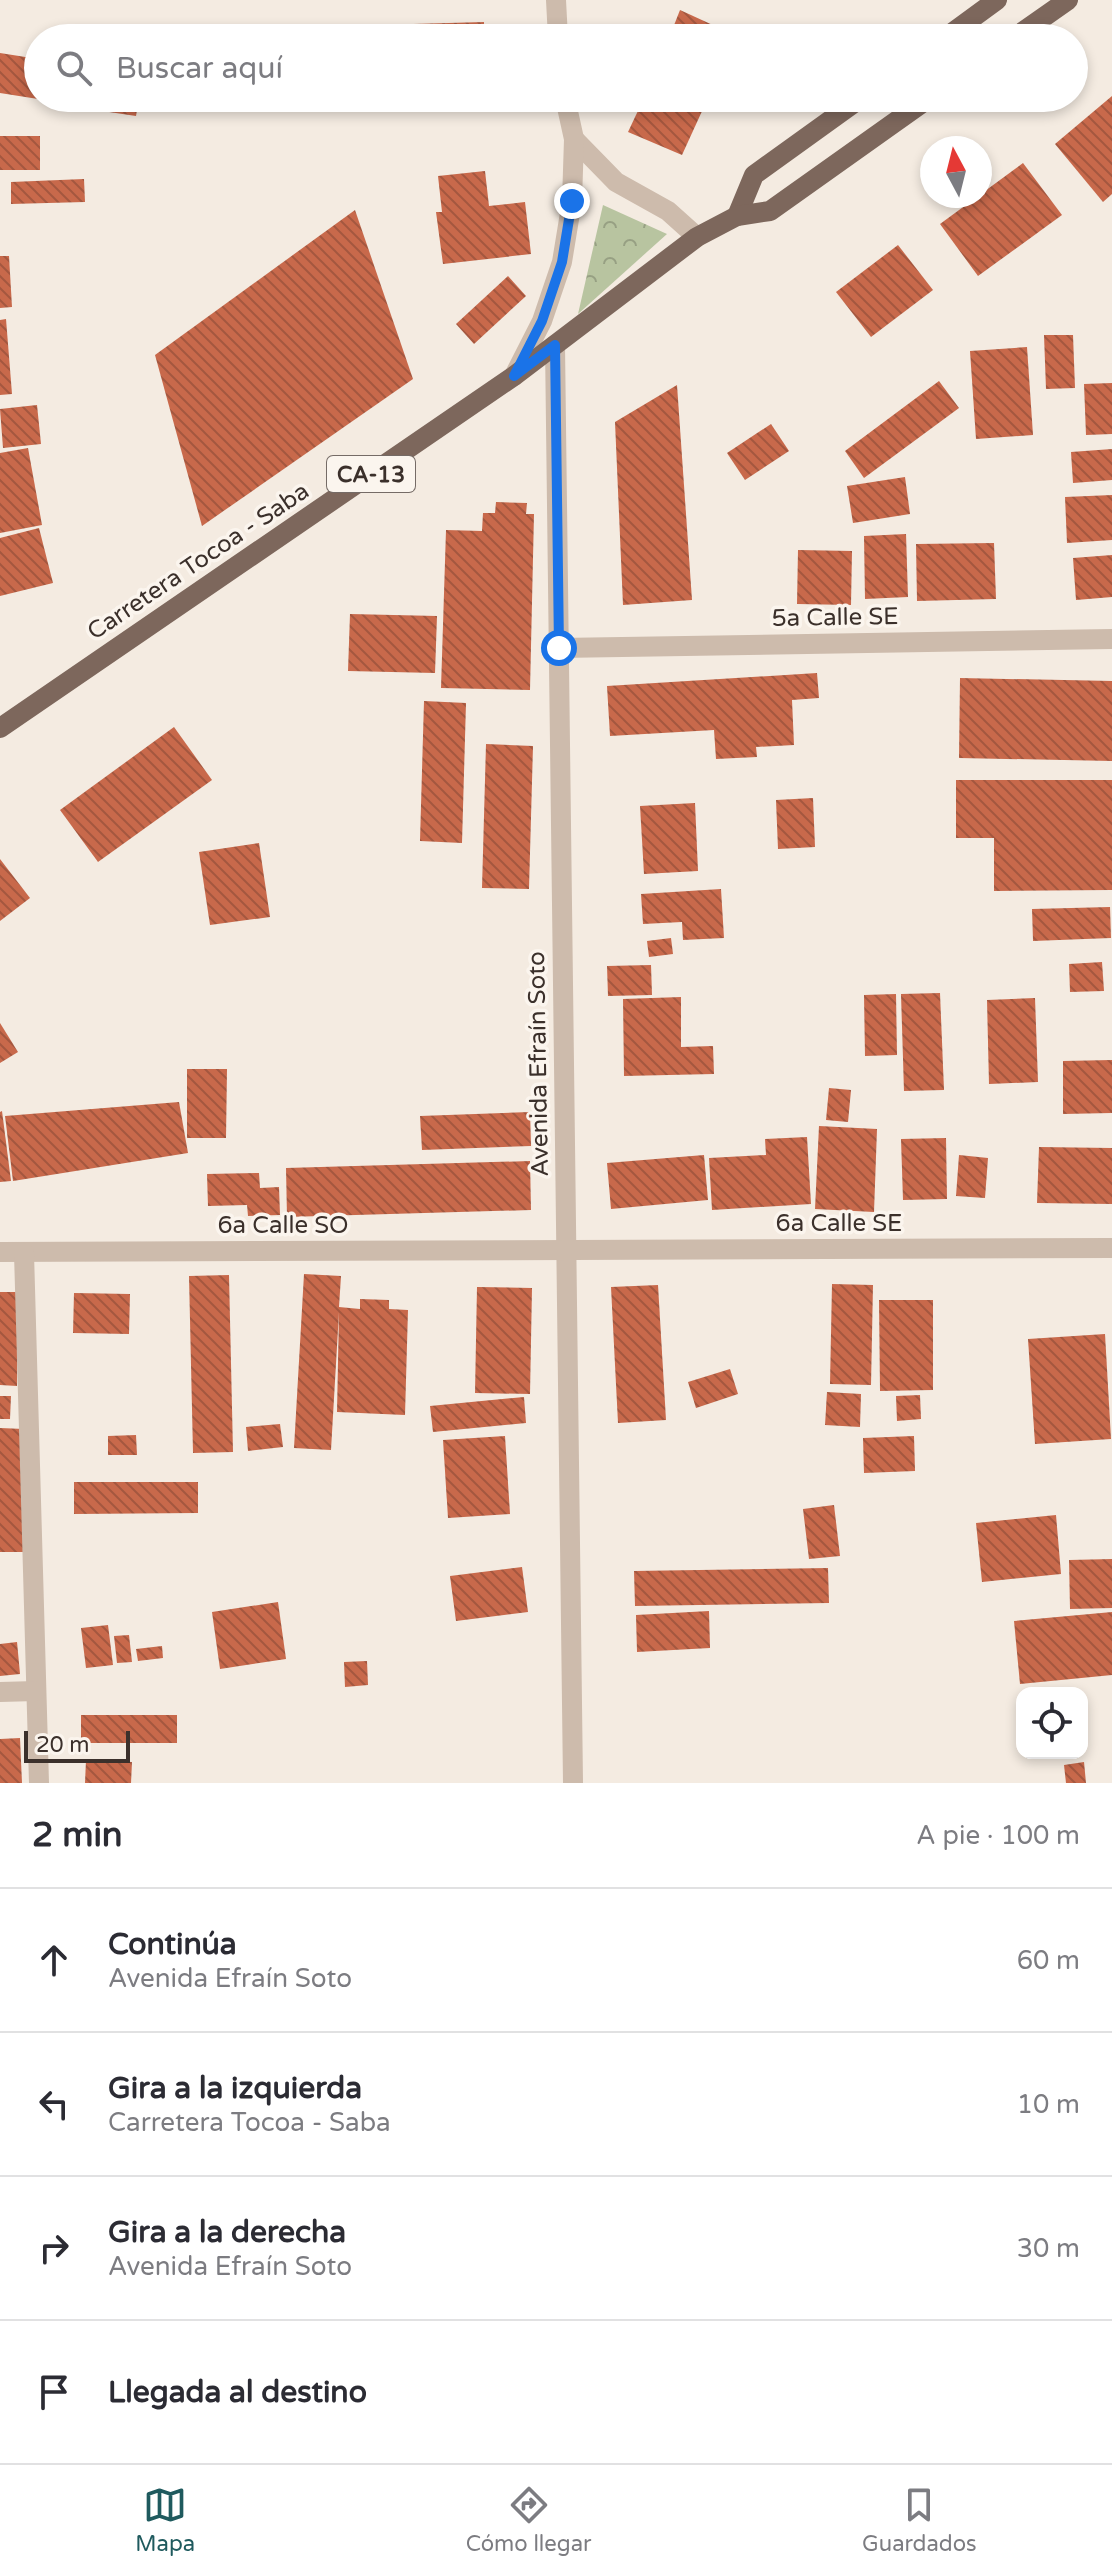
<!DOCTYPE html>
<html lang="es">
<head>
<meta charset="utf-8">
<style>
  body { margin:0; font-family:"Varela Round",sans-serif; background:#f7f7f7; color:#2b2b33 }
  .controls { position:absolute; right:24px; bottom:24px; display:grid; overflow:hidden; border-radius:16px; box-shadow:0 4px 12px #0003 }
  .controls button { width:72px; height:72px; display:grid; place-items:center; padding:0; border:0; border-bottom:2px solid #e1e1e2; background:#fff; color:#2b2b33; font:40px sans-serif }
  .compass { position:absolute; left:920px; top:136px; width:72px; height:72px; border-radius:50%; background:#fff; box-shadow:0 4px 12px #0003; rotate:353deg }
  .scale { position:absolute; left:24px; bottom:20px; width:106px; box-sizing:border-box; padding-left:8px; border:4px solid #3b302b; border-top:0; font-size:22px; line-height:28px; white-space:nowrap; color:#3b302b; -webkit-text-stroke:6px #fbf5ee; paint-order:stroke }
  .stop { position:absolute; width:24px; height:24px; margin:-18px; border:6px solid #1a73e8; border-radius:50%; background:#fff }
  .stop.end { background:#1a73e8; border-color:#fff; box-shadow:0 2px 8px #0008 }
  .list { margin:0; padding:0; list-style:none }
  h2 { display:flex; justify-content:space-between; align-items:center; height:104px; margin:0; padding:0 32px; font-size:34px }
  h2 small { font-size:26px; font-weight:400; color:#7c7c81 }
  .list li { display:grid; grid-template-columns:52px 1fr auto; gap:24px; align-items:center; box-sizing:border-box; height:144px; padding:0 32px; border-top:2px solid #e1e1e2 }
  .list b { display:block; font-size:30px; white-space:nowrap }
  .list p { margin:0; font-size:26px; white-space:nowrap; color:#7c7c81 }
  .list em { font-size:26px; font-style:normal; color:#7c7c81 }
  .icon { flex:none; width:44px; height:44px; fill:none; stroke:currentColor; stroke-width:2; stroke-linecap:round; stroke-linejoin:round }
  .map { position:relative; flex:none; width:1112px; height:1783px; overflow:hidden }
  .search { position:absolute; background:#fff; box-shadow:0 4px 12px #0003; left:24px; right:24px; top:24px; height:88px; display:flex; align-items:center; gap:20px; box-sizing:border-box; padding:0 28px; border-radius:44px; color:#7c7c81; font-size:30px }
  .sheet { height:680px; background:#fff }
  nav { display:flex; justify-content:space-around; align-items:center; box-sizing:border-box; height:112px; border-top:2px solid #e1e1e2; background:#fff; font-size:22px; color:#7c7c81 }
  nav a { display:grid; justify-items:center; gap:4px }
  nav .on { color:#1f5a5e }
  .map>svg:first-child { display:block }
  .park { fill:url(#park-crowns) }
  .building { fill:url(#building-back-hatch) }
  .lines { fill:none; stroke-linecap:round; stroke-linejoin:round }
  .minor { stroke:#cdbbac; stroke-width:20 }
  .primary { stroke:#7d675c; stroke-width:20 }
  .route { stroke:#1a73e8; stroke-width:10 }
  .labels { text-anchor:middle; stroke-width:7; stroke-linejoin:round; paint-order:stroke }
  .shield { fill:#fbf5ee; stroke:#756b66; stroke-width:2 }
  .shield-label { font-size:22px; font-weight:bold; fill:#3b302b }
  .street-label { font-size:24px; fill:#3b302b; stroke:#fbf5ee }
</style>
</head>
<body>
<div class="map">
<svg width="1112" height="1783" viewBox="0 0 1112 1783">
  <defs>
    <pattern id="park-crowns" width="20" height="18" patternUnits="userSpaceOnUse" patternTransform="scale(2)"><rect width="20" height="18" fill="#b8c4a0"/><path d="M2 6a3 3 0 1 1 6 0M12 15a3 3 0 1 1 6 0" fill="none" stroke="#97a083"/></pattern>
    <pattern id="building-back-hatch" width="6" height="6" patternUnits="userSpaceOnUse" patternTransform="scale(2)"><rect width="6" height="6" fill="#c8694b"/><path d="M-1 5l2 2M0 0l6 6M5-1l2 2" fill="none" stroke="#a4573f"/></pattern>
  </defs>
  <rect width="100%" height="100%" fill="#f4ebe1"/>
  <polygon class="park" points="603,205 667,234 578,314"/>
  <g class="building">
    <polygon points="680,10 728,32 725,38 669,38"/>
    <polygon points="484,22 484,38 413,38 413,24"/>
    <polygon points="0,53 38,59 38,99 0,93"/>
    <polygon points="1112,96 1112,194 1103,202 1055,144"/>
    <polygon points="63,98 139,98 136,116 62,105"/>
    <polygon points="515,98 541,98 541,103 517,107"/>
    <polygon points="644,98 708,98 682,155 628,132"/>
    <rect x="0" y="136" width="40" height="34"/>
    <polygon points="1023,163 1062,215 978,276 940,224"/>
    <polygon points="485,171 489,206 525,202 531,254 443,264 436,212 442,212 438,176"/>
    <polygon points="84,179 85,202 11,204 11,182"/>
    <polygon points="355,210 413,379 202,526 155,355"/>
    <polygon points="898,245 933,290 871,337 836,292"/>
    <polygon points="0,256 9,256 12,307 0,308"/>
    <polygon points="508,276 526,296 474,344 456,324"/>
    <polygon points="6,319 12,394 0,395 0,320"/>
    <polygon points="1044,335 1073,335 1075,388 1046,389"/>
    <polygon points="1027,347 1033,435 976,439 970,351"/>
    <polygon points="939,381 959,408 864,478 845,451"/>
    <polygon points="1112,383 1112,434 1086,435 1084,384"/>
    <polygon points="677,385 692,600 623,605 615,422"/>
    <polygon points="37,405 41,444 3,448 0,409"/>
    <polygon points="771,424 789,451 745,480 727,453"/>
    <polygon points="28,448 42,525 0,533 0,453"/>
    <polygon points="1112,449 1112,480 1073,483 1071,452"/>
    <polygon points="905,477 910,514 853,523 847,486"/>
    <polygon points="1112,495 1112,540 1067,543 1065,497"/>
    <polygon points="496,502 527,503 526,514 534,514 530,690 441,688 446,530 482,531 483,513 495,513"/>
    <polygon points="39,528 53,583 0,596 0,538"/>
    <polygon points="906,534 908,597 865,599 864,536"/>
    <polygon points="994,543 996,599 917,601 916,544"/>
    <polygon points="798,550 852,551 851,605 797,604"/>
    <polygon points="1112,555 1112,597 1076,600 1073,558"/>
    <polygon points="350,614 437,616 435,673 348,671"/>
    <polygon points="817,673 819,698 792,700 794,745 756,747 757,757 716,759 714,730 610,736 607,686"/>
    <polygon points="960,678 1112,681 1112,761 959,758"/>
    <polygon points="424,701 466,703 462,843 420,841"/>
    <polygon points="174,727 212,780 98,862 60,810"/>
    <polygon points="486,744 533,746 529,889 482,888"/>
    <polygon points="956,780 1112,780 1112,890 994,891 994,838 956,838"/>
    <polygon points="813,798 815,847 778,849 776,800"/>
    <polygon points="695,803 698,871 644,874 640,806"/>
    <polygon points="259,843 270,917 210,925 199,852"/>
    <polygon points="0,859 30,898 0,921"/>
    <polygon points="721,889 724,938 683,940 682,922 643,924 641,894"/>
    <polygon points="1110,907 1111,938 1033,941 1032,909"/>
    <polygon points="671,938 673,954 649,957 647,941"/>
    <polygon points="1102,962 1104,991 1070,992 1069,964"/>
    <polygon points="651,965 652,995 608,996 607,966"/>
    <polygon points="940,993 944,1090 904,1091 901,994"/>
    <polygon points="896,994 897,1055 865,1056 864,995"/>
    <polygon points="681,997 681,1047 713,1046 714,1074 624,1076 623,999"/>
    <polygon points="1035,998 1038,1082 989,1084 987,1000"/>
    <polygon points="0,1023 18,1052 0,1063"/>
    <polygon points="1112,1060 1112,1113 1063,1114 1063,1061"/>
    <polygon points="187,1069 227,1069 226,1138 187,1138"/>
    <polygon points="829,1088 851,1090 848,1122 826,1120"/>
    <polygon points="179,1102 188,1153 13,1181 5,1116"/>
    <polygon points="2,1111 11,1181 0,1182 0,1112"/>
    <polygon points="530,1112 531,1146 422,1150 420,1116"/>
    <polygon points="819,1126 877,1129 874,1212 815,1209"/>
    <polygon points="807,1137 811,1204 712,1210 709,1158 766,1155 765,1139"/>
    <polygon points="946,1138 947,1199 903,1200 901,1139"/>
    <polygon points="1039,1147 1112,1148 1112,1204 1037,1203"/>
    <polygon points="704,1155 708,1200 611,1209 607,1163"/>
    <polygon points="959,1155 988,1158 985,1198 956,1196"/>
    <polygon points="530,1161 531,1210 287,1217 286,1168"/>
    <polygon points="259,1173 260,1188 279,1187 280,1215 248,1216 247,1205 208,1206 207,1174"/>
    <polygon points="304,1274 341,1276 339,1307 360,1309 360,1299 389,1300 389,1309 408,1310 405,1415 337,1412 339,1312 331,1450 294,1448"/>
    <polygon points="229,1275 233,1452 193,1453 189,1276"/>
    <polygon points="832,1284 873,1285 871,1385 830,1384"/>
    <polygon points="658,1285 666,1420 618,1423 611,1287"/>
    <polygon points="477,1287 532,1288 530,1394 475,1393"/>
    <polygon points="0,1292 18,1292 17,1386 0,1385"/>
    <polygon points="74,1293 130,1294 129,1334 73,1333"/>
    <polygon points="879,1300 933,1300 933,1390 880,1391"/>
    <polygon points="1105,1334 1111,1439 1035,1444 1028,1339"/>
    <polygon points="730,1369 738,1394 696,1408 688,1382"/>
    <polygon points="827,1392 861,1394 860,1427 825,1425"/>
    <polygon points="920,1395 921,1419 897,1421 896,1396"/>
    <polygon points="0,1396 11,1396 10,1419 0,1419"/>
    <polygon points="524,1397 526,1423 433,1432 430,1406"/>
    <polygon points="280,1424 283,1447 248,1451 246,1427"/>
    <polygon points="0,1428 24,1429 23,1552 0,1552"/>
    <polygon points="136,1435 137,1455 108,1455 108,1436"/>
    <polygon points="505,1436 510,1514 448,1518 443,1440"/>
    <polygon points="914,1436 915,1471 864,1473 863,1438"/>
    <polygon points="74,1482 198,1482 198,1513 74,1514"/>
    <polygon points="834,1505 840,1556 809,1559 803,1509"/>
    <polygon points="1056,1515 1061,1574 982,1582 976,1523"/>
    <polygon points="1112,1559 1112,1608 1070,1609 1069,1560"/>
    <polygon points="522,1567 528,1612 456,1621 450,1576"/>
    <polygon points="828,1568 829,1603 635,1606 634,1571"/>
    <polygon points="278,1602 286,1659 220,1669 212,1612"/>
    <polygon points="709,1611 710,1648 637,1652 636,1615"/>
    <polygon points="1112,1612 1112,1675 1020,1684 1014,1621"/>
    <polygon points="108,1625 113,1665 86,1668 81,1628"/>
    <polygon points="129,1635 132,1662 117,1663 114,1636"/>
    <polygon points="17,1642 20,1674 0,1676 0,1644"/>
    <polygon points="162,1646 163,1658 138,1661 136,1649"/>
    <polygon points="367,1661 368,1685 345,1687 344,1662"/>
    <rect x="81" y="1715" width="96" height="28"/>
    <polygon points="20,1738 22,1783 0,1783 0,1739"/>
    <polygon points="86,1760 132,1762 131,1783 85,1783"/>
    <polygon points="1084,1762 1086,1783 1066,1783 1064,1765"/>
  </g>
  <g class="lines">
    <g class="minor">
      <polyline points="556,0 558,38"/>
      <polyline points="574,139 616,182 668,211 697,237"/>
      <polyline points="555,345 573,1783"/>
      <polyline points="514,376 542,321 562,262 572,201 574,139 565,98"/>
      <polyline points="559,648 1112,639"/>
      <polyline points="0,1252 1112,1248"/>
      <polyline points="24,1253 39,1783"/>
      <polyline points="0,1692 36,1691"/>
    </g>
    <g class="primary">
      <polyline points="945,38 997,0"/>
      <polyline points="1014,38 1068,0"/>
      <polyline points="737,216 754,175 861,98"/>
      <polyline points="0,728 514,376 697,237 737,216 770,211 929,98"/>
    </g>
  </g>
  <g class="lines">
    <polyline class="route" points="559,648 555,345 514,376 542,321 562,262 572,201"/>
  </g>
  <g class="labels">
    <rect class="shield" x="327" y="456" width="88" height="36" rx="6"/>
    <g class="shield-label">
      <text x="371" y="482">CA-13</text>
    </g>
    <g class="street-label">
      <text transform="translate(198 561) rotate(-34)" y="8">Carretera Tocoa - Saba</text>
      <text transform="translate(835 617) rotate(-1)" y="8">5a Calle SE</text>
      <text transform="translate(538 1064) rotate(-91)" y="8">Avenida Efraín Soto</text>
      <text x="839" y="1231">6a Calle SE</text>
      <text x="283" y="1233">6a Calle SO</text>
    </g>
  </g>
</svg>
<div class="controls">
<button><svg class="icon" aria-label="locate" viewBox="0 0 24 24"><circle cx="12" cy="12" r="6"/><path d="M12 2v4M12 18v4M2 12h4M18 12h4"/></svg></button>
</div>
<svg class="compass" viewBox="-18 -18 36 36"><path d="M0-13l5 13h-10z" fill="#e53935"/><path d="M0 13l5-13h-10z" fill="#7c7c81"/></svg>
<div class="scale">20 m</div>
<div class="stop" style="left:559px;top:648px"></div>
<div class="stop end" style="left:572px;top:201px"></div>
<div class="search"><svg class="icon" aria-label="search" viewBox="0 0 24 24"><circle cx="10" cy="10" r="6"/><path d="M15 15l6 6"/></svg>Buscar aquí</div>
</div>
<section class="sheet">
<h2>2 min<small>A pie · 100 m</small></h2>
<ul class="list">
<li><svg class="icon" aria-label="ahead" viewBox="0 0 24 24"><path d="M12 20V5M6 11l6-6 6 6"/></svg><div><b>Continúa</b><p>Avenida Efraín Soto</p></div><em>60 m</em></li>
<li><svg class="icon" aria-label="left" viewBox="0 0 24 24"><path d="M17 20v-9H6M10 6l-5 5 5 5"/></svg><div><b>Gira a la izquierda</b><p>Carretera Tocoa - Saba</p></div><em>10 m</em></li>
<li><svg class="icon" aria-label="right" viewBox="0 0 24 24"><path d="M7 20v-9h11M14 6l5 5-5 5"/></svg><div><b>Gira a la derecha</b><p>Avenida Efraín Soto</p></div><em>30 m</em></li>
<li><svg class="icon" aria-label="arrive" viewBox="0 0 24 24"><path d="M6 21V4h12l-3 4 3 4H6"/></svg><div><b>Llegada al destino</b></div></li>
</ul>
</section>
<nav>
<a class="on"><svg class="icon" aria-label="map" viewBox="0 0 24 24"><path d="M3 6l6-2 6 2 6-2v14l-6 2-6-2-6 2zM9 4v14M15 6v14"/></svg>Mapa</a>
<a><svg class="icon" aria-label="directions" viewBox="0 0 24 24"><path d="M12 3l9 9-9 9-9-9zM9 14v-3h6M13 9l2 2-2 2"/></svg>Cómo llegar</a>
<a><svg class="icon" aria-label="saved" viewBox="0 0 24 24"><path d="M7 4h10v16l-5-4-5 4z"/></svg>Guardados</a>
</nav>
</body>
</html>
